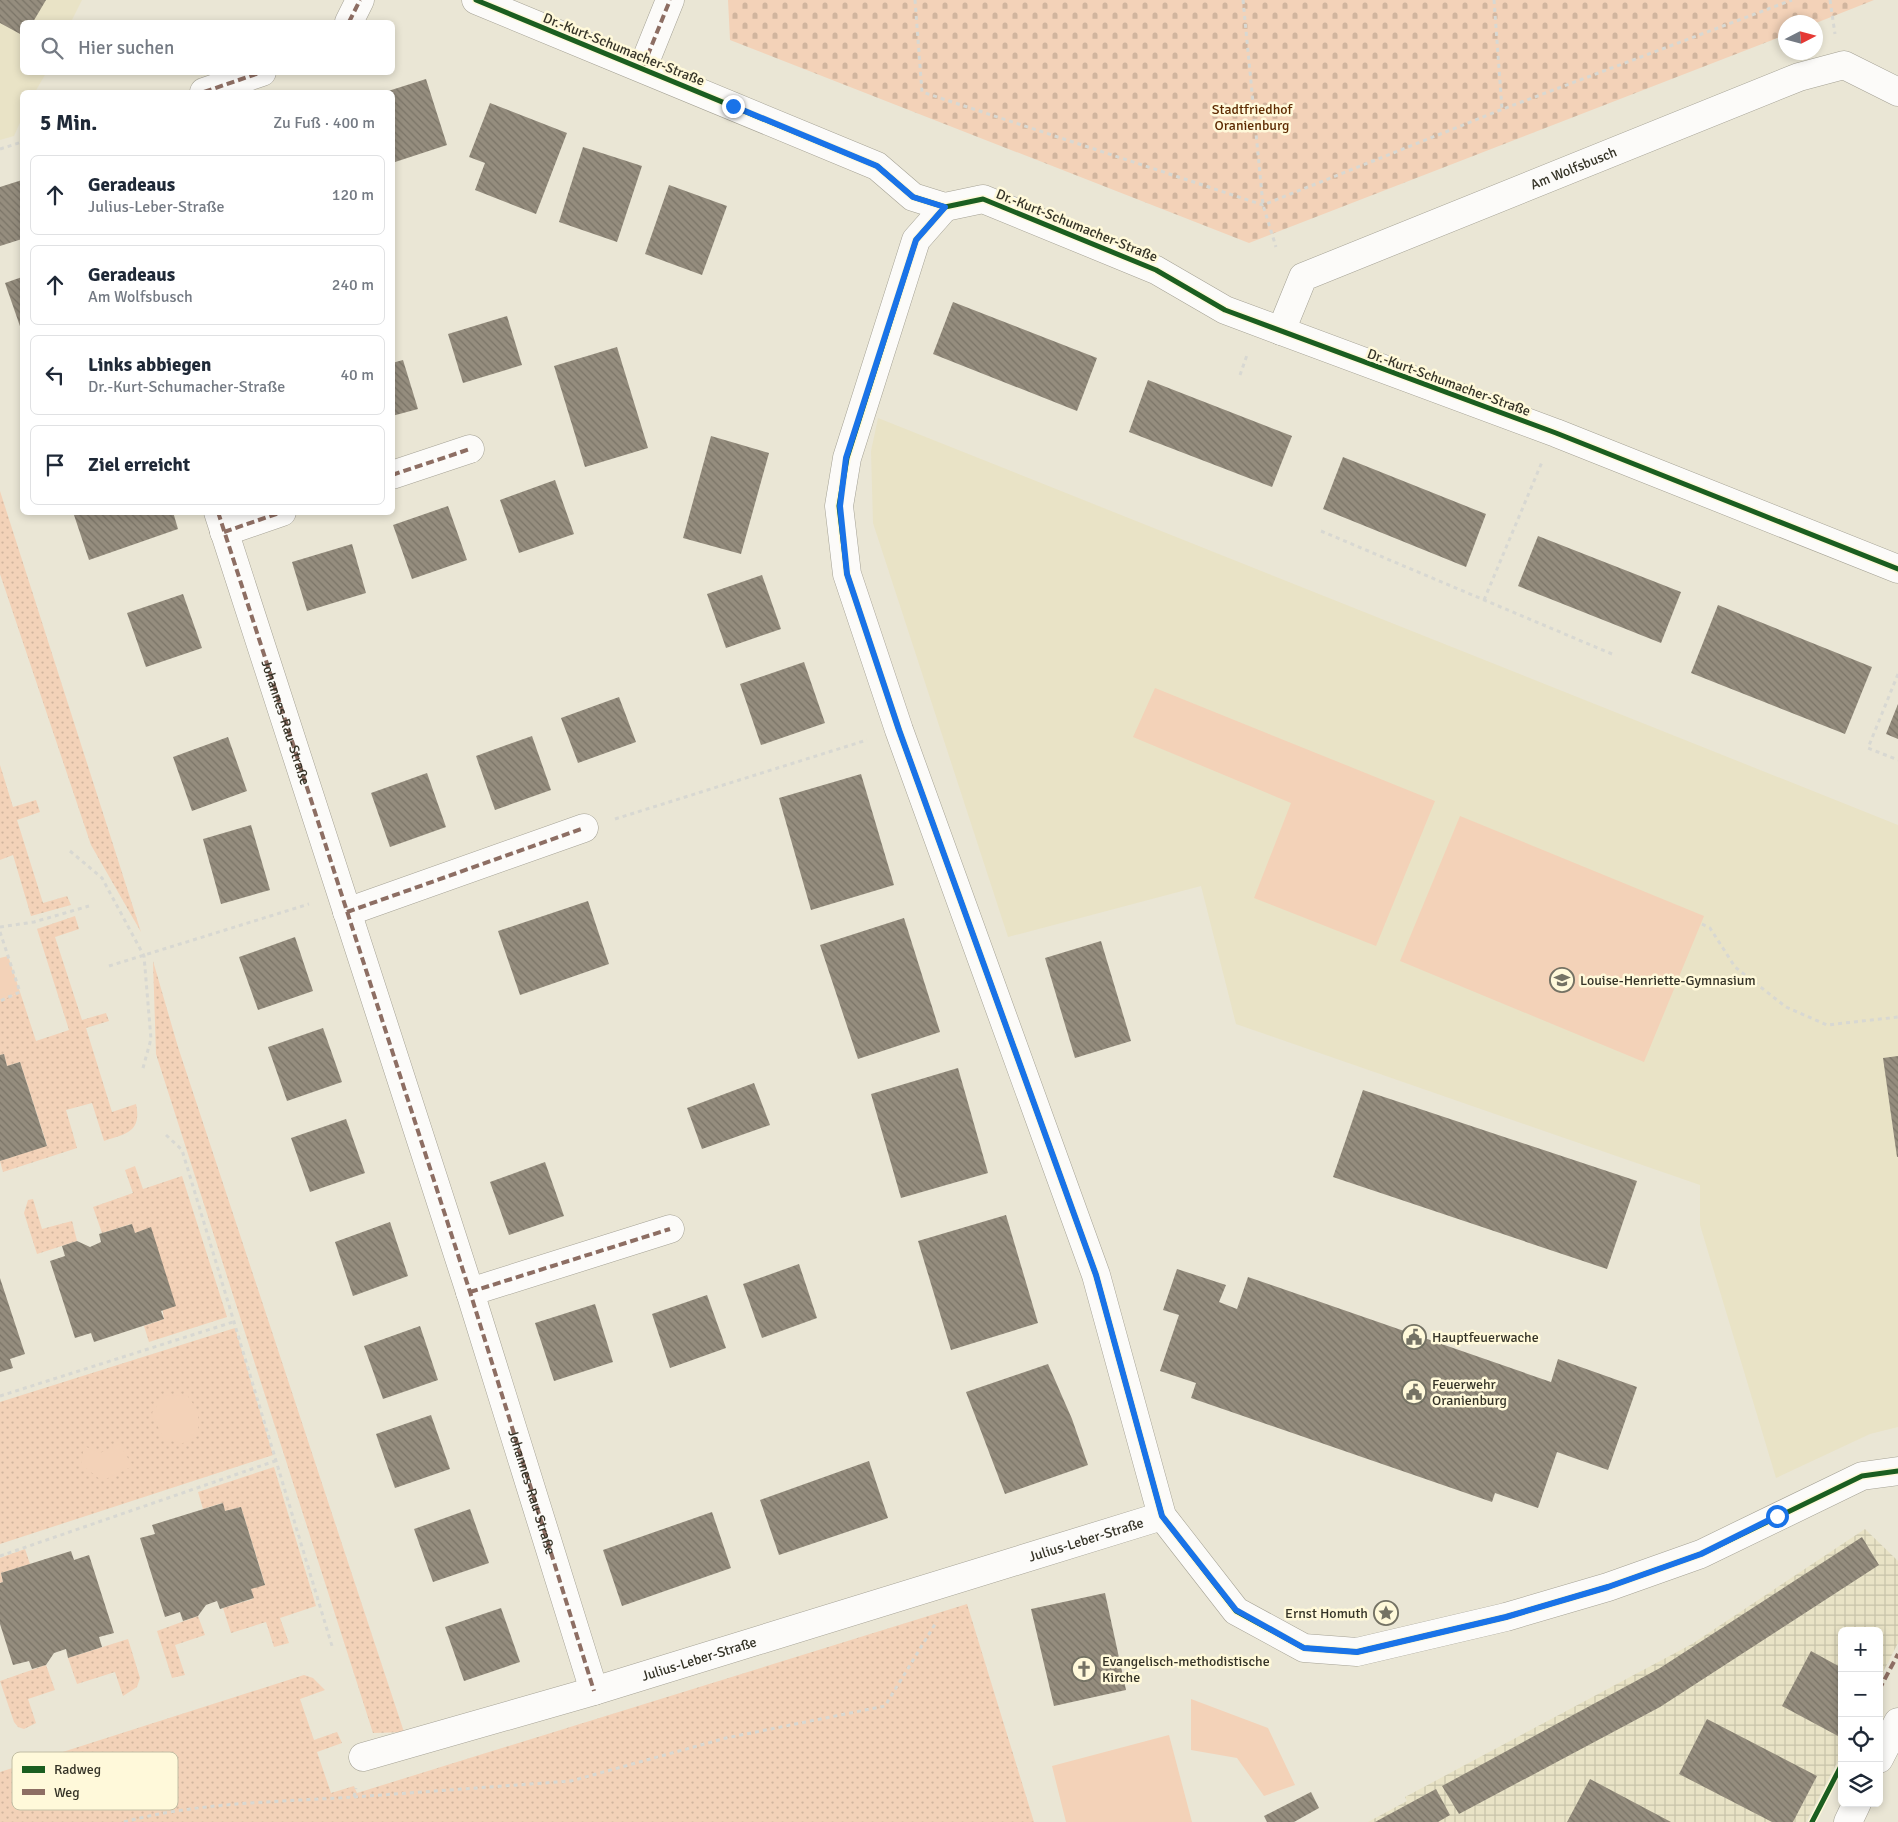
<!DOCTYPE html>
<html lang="de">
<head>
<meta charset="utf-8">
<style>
  body { margin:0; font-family:Signika,sans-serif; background:#f6f6f7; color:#1f2937 }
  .controls { position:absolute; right:15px; bottom:15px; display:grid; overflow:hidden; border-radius:8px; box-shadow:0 2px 8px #0003 }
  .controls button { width:45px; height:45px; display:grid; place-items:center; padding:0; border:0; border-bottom:1px solid #e0e1e3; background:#fff; color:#1f2937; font:25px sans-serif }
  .compass { position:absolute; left:1778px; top:15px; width:45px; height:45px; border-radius:50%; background:#fff; box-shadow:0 2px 8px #0003; rotate:84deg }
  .stop { position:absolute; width:15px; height:15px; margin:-11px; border:4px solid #1a73e8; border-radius:50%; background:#fff }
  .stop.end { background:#1a73e8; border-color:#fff; box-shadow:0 1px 5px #0008 }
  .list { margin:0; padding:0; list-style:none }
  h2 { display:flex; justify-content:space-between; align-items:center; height:65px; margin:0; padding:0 20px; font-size:21px }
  h2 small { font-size:16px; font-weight:400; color:#747a83 }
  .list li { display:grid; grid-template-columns:32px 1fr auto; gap:15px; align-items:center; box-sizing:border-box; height:80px; margin:0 10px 10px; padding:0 10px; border:1px solid #e0e1e3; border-radius:8px }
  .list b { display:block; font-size:19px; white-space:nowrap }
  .list p { margin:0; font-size:16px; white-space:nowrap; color:#747a83 }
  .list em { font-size:16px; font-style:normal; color:#747a83 }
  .icon { flex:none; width:28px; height:28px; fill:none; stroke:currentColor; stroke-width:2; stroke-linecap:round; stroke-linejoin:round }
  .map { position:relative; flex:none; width:1898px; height:1822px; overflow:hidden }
  .search { position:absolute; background:#fff; box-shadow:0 2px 8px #0003; left:20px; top:20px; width:375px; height:55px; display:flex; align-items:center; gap:12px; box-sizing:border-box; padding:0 18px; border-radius:8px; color:#747a83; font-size:19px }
  .panel { position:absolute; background:#fff; box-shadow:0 2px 8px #0003; left:20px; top:90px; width:375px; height:425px; border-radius:8px }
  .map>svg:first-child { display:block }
  .built { fill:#e9e3c6 }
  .industrial { fill:url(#industrial-grid) }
  .grass { fill:url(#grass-dots) }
  .cemetery { fill:url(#cemetery-stones) }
  .park { fill:#f3d2b8 }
  .building { fill:url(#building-back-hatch) }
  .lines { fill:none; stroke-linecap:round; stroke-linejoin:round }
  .minor-casing { stroke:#a4a194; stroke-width:29 }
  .path { stroke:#d8d8d2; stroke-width:3; stroke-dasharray:4 4; stroke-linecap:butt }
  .minor { stroke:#fcfbf9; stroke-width:28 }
  .quiet { stroke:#8d6e63; stroke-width:4; stroke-dasharray:8 4; stroke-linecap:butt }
  .cycleway-casing { stroke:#fff9da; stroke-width:8 }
  .cycleway { stroke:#1b5e20; stroke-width:5 }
  .route { stroke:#1a73e8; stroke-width:6 }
  .labels { text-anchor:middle; stroke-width:5; stroke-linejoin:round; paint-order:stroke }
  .street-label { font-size:14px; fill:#353327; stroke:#fff9da }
  .park-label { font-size:14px; fill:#5e2b02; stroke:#fff9da }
  .poi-label { font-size:14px; fill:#353327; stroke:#fff9da; text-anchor:start }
  .key { fill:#fff9da; stroke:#c2bea4; stroke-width:1 }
  .key-label { font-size:14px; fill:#353327 }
</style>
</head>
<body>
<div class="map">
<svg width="1898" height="1822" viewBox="0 0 1898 1822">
  <defs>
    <pattern id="industrial-grid" width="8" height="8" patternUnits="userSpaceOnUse" patternTransform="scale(1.25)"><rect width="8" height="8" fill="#e9e3c6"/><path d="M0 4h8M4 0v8" fill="none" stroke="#c8c3aa"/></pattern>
    <pattern id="grass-dots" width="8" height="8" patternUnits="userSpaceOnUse" patternTransform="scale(1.25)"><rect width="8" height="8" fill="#f3d2b8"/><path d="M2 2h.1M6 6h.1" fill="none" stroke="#d1b59e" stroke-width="1.8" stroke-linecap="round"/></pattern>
    <pattern id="cemetery-stones" width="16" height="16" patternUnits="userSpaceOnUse" patternTransform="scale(1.25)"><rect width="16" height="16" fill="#f3d2b8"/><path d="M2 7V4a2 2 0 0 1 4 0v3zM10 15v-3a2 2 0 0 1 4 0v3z" fill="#d1b59e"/></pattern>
    <pattern id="building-back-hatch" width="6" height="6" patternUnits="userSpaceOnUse" patternTransform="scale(1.25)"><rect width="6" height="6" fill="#958d7e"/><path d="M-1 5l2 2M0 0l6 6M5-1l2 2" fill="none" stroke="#7a7467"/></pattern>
  </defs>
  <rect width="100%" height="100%" fill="#eae6d5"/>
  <g class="built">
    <polygon points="0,0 82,0 71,22 22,22 22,72 46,73 35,92 22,92 22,118 14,136 0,140"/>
    <polygon points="878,418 1898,825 1898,1427 1870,1434 1776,1478 1700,1225 1700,1185 1236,1024 1201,886 1008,937 873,523 871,451"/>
  </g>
  <polygon class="industrial" points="1865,1529 1898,1561 1898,1643 1879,1680 1879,1631 1842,1631 1842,1753 1806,1822 1368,1822 1407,1801 1405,1797 1692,1644"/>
  <g class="grass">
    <polygon points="0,491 141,932 91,845 0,574"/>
    <polygon points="0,765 13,807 36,800 40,812 17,820 43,903 67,896 71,905 31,916 13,855 0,860"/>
    <path d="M75,916L79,929L55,937L82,1020L106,1013L109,1021L86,1028L112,1112L136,1104C142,1132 126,1134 104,1141L92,1103L66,1110L77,1148L3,1172L0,1161L47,1145L20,1062L7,1066L4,1054L0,1055V1001L20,992L36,1041L69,1030L37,929Z"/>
    <polygon points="153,961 178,1047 404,1732 373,1733 156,1054"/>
    <polygon points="135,1166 143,1189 182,1176 227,1317 149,1342 144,1326 164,1319 150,1228 135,1233 131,1224 102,1233 93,1207 133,1193 125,1170"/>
    <polygon points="33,1199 42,1229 72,1221 77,1241 37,1254 24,1213 28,1200"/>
    <polygon points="235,1328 273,1455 0,1544 0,1402"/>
    <polygon points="274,1467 316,1606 280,1618 289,1643 274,1647 266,1622 231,1633 223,1608 253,1599 251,1589 265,1584 241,1507 225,1511 222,1503 203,1509 198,1492"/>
    <polygon points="25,1549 30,1564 1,1573 3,1582 0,1583 0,1558"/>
    <polygon points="967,1604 1034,1822 0,1822 0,1772 304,1675 313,1678 325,1690 300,1699 314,1740 337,1732 342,1743 317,1752 331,1793 354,1786 357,1793"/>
    <polygon points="198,1616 205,1635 175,1645 185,1675 172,1678 157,1631"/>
    <polygon points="128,1639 140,1678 137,1687 123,1696 115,1672 77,1684 68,1658"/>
    <polygon points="46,1665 55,1690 28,1699 36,1723 24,1729 18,1727 14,1722 0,1681"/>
  </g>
  <polygon class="cemetery" points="728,0 1874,0 1816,23 1786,22 1785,35 1249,243 730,40"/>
  <g class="park">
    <polygon points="1155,688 1435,801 1376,946 1254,898 1291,803 1133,737"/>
    <polygon points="1460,816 1704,916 1644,1062 1400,961"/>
    <polygon points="8,956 20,992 0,1001 0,958"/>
    <polygon points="187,1395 198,1411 198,1436 181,1444 163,1438 152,1413 164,1396"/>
    <polygon points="119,1444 133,1466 102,1481 81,1464 84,1446 100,1453"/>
    <polygon points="1191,1699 1268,1728 1295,1785 1264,1796 1237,1758 1191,1750"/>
    <polygon points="1169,1735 1192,1822 1066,1822 1052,1766"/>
  </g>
  <g class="building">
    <polygon points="0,0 46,0 33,22 22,22 22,35 0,23"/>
    <polygon points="426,79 447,145 392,163 392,92 385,92"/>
    <polygon points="490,103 567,133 536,214 475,190 485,163 469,157"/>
    <polygon points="583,147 642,166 617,242 559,222"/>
    <polygon points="22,180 22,239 0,246 0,187"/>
    <polygon points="669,185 727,206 702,275 645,254"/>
    <polygon points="22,277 22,332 5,283"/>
    <polygon points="953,302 1097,358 1077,411 933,354"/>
    <polygon points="507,316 522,365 463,383 448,334"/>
    <polygon points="617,347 648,448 585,467 554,366"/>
    <polygon points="403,360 418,409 392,416 392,363"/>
    <polygon points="1148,380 1292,436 1272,487 1129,432"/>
    <polygon points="711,436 769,453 741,554 683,538"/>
    <polygon points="1343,457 1486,514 1466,567 1323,509"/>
    <polygon points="555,480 574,534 519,553 500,500"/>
    <polygon points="448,506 467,560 412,579 393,525"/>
    <polygon points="73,512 173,512 178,529 89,560"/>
    <polygon points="1538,536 1681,592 1661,643 1518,586"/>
    <polygon points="352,544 366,593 307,611 292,562"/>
    <polygon points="762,575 781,629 726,648 707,594"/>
    <polygon points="183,594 202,648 146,667 127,613"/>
    <polygon points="1718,605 1872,667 1845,734 1691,673"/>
    <polygon points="804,662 825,723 761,745 740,684"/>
    <polygon points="619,697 636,742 578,763 561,718"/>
    <polygon points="1898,704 1898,739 1886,734"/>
    <polygon points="532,736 551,790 495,810 476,756"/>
    <polygon points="228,737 247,791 192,811 173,757"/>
    <polygon points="427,773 446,827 390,847 371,793"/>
    <polygon points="861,774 894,885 811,910 779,798"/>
    <polygon points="251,825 270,890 221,904 203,839"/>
    <polygon points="588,901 609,964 520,995 498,931"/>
    <polygon points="904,918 940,1032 858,1059 820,945"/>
    <polygon points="295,937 313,991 258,1010 239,957"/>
    <polygon points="1101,941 1131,1041 1075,1058 1045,958"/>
    <polygon points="323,1028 342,1082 287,1101 268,1047"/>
    <polygon points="4,1054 7,1066 20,1062 47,1146 0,1161 0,1055"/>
    <polygon points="1898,1056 1898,1157 1897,1157 1883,1058"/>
    <polygon points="958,1068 988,1173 901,1198 871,1094"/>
    <polygon points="754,1083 770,1125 702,1149 687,1108"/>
    <polygon points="1363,1090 1637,1181 1607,1269 1333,1177"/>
    <polygon points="346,1119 365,1173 310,1192 291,1138"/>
    <polygon points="545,1162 564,1216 509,1235 490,1182"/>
    <polygon points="1006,1215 1038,1323 951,1350 918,1241"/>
    <polygon points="390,1222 408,1276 353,1296 335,1242"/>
    <polygon points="132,1224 135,1233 151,1227 176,1306 161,1311 164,1319 94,1342 91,1333 75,1338 50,1261 65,1256 62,1246 77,1241 90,1247 101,1242 99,1234"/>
    <polygon points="799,1264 817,1318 762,1338 743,1284"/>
    <polygon points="1177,1269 1226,1285 1219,1302 1237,1309 1248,1277 1551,1382 1558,1359 1637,1387 1608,1470 1557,1452 1538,1508 1495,1493 1492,1502 1191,1398 1196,1383 1160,1371 1179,1315 1163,1310"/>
    <polygon points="0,1278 25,1354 10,1359 13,1368 0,1372"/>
    <polygon points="707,1295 726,1348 670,1368 652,1314"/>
    <polygon points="595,1304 613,1362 554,1381 535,1323"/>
    <polygon points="420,1326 438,1380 383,1399 364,1346"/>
    <polygon points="1048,1364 1072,1419 1088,1465 1005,1494 966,1392"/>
    <polygon points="431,1415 450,1469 395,1488 376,1434"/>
    <polygon points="869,1461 888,1518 779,1555 760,1500"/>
    <polygon points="223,1503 225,1511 241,1507 265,1585 251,1589 254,1598 220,1609 217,1601 206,1605 198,1616 183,1621 180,1612 165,1617 140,1538 155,1534 152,1525"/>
    <polygon points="470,1509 489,1563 433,1582 414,1529"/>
    <polygon points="712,1512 731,1568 622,1606 603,1550"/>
    <polygon points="1862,1537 1879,1565 1660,1707 1459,1814 1442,1786 1660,1668"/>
    <polygon points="71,1551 74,1560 89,1555 114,1633 99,1637 102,1647 68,1658 66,1649 54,1653 46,1665 32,1669 29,1661 13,1665 0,1624 0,1583 3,1582 1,1573"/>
    <polygon points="1105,1593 1126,1690 1054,1706 1031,1609"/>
    <polygon points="501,1608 520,1662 464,1681 445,1627"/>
    <polygon points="1811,1651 1842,1668 1842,1729 1838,1736 1782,1706"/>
    <polygon points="1707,1719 1817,1776 1793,1822 1772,1822 1679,1774"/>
    <polygon points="1590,1779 1671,1822 1567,1822"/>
    <polygon points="1436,1789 1450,1815 1438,1822 1375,1822"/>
    <polygon points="1311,1792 1319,1808 1294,1822 1267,1822 1264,1816"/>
  </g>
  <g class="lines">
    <defs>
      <g id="minor">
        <polyline points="476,0 877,166 913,197 945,207 983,199 1156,270 1225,310 1556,433 1898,569"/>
        <polyline points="349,22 360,0"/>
        <polyline points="643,67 670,0"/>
        <polyline points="204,92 262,72"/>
        <polyline points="945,207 916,240 847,458 839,506 847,574 899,730 1096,1275 1162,1516 1236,1611 1304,1648 1357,1652 1506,1617 1608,1587 1701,1554 1862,1476 1898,1471"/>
        <path id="s1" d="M1281,331L1303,277L1799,77L1844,65L1898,92"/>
        <polyline points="392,475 470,449"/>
        <polyline points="218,512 470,1292 594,1691"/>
        <polyline points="224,532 282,512"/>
        <polyline points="347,912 584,828"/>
        <polyline points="470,1292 670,1229"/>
        <path id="s2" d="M363,1757L594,1691L1162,1516"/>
        <polyline points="1879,1759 1898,1722"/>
        <polyline points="1848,1822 1857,1803"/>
      </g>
    </defs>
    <use href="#minor" class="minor-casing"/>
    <g class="path">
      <polyline points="915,0 922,92 1263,205 1503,109 1792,0"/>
      <polyline points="1243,0 1263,205 1276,247"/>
      <polyline points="1494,0 1502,109"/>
      <polyline points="1830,0 1835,34"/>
      <polyline points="0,149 22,142"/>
      <polyline points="1240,375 1247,355"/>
      <polyline points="1321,531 1612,654"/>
      <polyline points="1484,600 1542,462"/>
      <polyline points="1898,674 1868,748 1898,760"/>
      <polyline points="615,819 867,740"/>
      <polyline points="70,851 102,878 144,956 151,1039 143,1068"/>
      <polyline points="1702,924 1710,928 1735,967 1786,1007 1827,1025 1898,1017"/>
      <polyline points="0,927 34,922 89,906"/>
      <polyline points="0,932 20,992 0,1001"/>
      <polyline points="109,966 309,904"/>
      <polyline points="166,1135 182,1150 332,1646"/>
      <polyline points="0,1396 233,1322"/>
      <polyline points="0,1556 275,1461"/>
      <polyline points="354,1797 571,1781 726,1738 885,1706 937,1621"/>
      <path d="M124,1822C198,1802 278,1802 354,1797L356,1788"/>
    </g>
    <use href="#minor" class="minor"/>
    <g class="quiet">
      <polyline points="349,22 360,0"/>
      <polyline points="643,67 670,0"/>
      <polyline points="204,92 262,72"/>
      <polyline points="392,475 470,449"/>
      <path id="s3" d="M218,512L470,1292L594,1691"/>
      <polyline points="224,532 282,512"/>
      <polyline points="347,912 584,828"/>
      <polyline points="470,1292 670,1229"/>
      <polyline points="1879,1690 1898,1654"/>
    </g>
    <defs>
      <g id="cycleway">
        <polyline points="476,0 877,166 913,197 945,207 983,199 1156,270 1225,310 1556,433 1898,569"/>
        <polyline points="945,207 916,240 847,458 839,506 847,574 899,730 1096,1275 1162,1516 1236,1611 1304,1648 1357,1652 1506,1617 1608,1587 1701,1554 1862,1476 1898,1471"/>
        <polyline points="1812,1822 1842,1764"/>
      </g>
    </defs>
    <use href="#cycleway" class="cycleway-casing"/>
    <use href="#cycleway" class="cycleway"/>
  </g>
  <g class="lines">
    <polyline class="route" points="733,106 877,166 913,197 945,207 916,240 846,458 840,506 847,574 899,730 1096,1275 1162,1516 1236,1610 1304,1648 1357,1652 1506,1617 1608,1587 1701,1554 1777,1516"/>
  </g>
  <defs>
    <symbol id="school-ring" viewBox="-11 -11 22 22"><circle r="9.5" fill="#fff9da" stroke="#747264" stroke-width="1.5"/><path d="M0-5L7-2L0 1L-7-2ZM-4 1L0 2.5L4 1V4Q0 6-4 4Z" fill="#747264"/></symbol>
    <symbol id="civic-ring" viewBox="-11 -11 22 22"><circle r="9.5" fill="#fff9da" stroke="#747264" stroke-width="1.5"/><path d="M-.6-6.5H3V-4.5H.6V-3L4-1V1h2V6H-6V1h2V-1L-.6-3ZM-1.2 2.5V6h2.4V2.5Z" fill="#747264"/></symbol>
    <symbol id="sight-ring" viewBox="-11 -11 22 22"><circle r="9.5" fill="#fff9da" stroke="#747264" stroke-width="1.5"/><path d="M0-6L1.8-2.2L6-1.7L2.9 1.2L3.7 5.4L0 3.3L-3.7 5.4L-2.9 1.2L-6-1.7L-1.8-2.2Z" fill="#747264"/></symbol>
    <symbol id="church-ring" viewBox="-11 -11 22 22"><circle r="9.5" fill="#fff9da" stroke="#747264" stroke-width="1.5"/><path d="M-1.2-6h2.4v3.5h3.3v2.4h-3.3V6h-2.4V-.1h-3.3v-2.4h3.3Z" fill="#747264"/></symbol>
  </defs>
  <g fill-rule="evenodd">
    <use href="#school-ring" x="1548" y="966" width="28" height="28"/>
    <use href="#civic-ring" x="1400" y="1323" width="28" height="28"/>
    <use href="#civic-ring" x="1400" y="1378" width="28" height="28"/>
    <use href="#sight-ring" x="1372" y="1599" width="28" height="28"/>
    <use href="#church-ring" x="1070" y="1655" width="28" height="28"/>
  </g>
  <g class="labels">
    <g class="street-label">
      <text transform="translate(624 49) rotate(22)" y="5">Dr.-Kurt-Schumacher-Straße</text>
      <text dy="5" stroke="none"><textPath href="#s1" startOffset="350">Am Wolfsbusch</textPath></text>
      <text transform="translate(1077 225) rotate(22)" y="5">Dr.-Kurt-Schumacher-Straße</text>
      <text transform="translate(1449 382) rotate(20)" y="5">Dr.-Kurt-Schumacher-Straße</text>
      <text dy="5" stroke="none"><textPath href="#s3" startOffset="221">Johannes-Rau-Straße</textPath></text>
      <text dy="5" stroke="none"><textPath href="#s3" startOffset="1029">Johannes-Rau-Straße</textPath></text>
      <text dy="5" stroke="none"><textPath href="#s2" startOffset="755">Julius-Leber-Straße</textPath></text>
      <text dy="5" stroke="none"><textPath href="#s2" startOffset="350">Julius-Leber-Straße</textPath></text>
    </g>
    <g class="park-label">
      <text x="1252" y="114">Stadtfriedhof<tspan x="1252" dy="16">Oranienburg</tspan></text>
    </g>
    <g class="poi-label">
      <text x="1580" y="985">Louise-Henriette-Gymnasium</text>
      <text x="1432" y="1342">Hauptfeuerwache</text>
      <text x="1432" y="1389">Feuerwehr<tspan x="1432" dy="16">Oranienburg</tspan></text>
      <text x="1368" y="1618" text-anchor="end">Ernst Homuth</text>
      <text x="1102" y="1666">Evangelisch-methodistische<tspan x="1102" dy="16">Kirche</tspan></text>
    </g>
  </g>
  <rect x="12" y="1752" width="166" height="58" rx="8" class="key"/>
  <rect x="22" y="1766" width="23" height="7" fill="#1b5e20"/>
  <rect x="22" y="1789" width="23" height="6" fill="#8d6e63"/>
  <g class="key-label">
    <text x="54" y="1774">Radweg</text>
    <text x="54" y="1797">Weg</text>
  </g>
</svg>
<div class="controls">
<button>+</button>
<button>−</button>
<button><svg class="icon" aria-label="locate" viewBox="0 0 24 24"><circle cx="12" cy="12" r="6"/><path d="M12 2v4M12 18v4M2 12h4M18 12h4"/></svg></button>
<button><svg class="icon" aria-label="layers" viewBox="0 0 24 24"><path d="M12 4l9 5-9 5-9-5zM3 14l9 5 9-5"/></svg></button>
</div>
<svg class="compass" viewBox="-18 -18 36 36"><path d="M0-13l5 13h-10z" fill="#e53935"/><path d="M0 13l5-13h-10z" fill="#747a83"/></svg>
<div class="stop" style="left:1777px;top:1516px"></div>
<div class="stop end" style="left:733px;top:106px"></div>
<div class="search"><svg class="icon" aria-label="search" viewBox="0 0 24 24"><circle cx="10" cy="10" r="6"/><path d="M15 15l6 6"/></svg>Hier suchen</div>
<section class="panel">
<h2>5 Min.<small>Zu Fuß · 400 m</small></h2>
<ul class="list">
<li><svg class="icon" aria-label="ahead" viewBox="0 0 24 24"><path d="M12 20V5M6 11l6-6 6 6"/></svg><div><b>Geradeaus</b><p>Julius-Leber-Straße</p></div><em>120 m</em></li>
<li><svg class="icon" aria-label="ahead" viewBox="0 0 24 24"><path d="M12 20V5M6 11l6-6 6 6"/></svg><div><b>Geradeaus</b><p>Am Wolfsbusch</p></div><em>240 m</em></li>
<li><svg class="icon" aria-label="left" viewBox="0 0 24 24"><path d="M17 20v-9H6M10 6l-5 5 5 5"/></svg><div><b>Links abbiegen</b><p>Dr.-Kurt-Schumacher-Straße</p></div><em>40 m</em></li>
<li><svg class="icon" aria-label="arrive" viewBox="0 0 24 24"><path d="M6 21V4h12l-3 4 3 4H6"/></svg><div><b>Ziel erreicht</b></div></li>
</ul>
</section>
</div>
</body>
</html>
